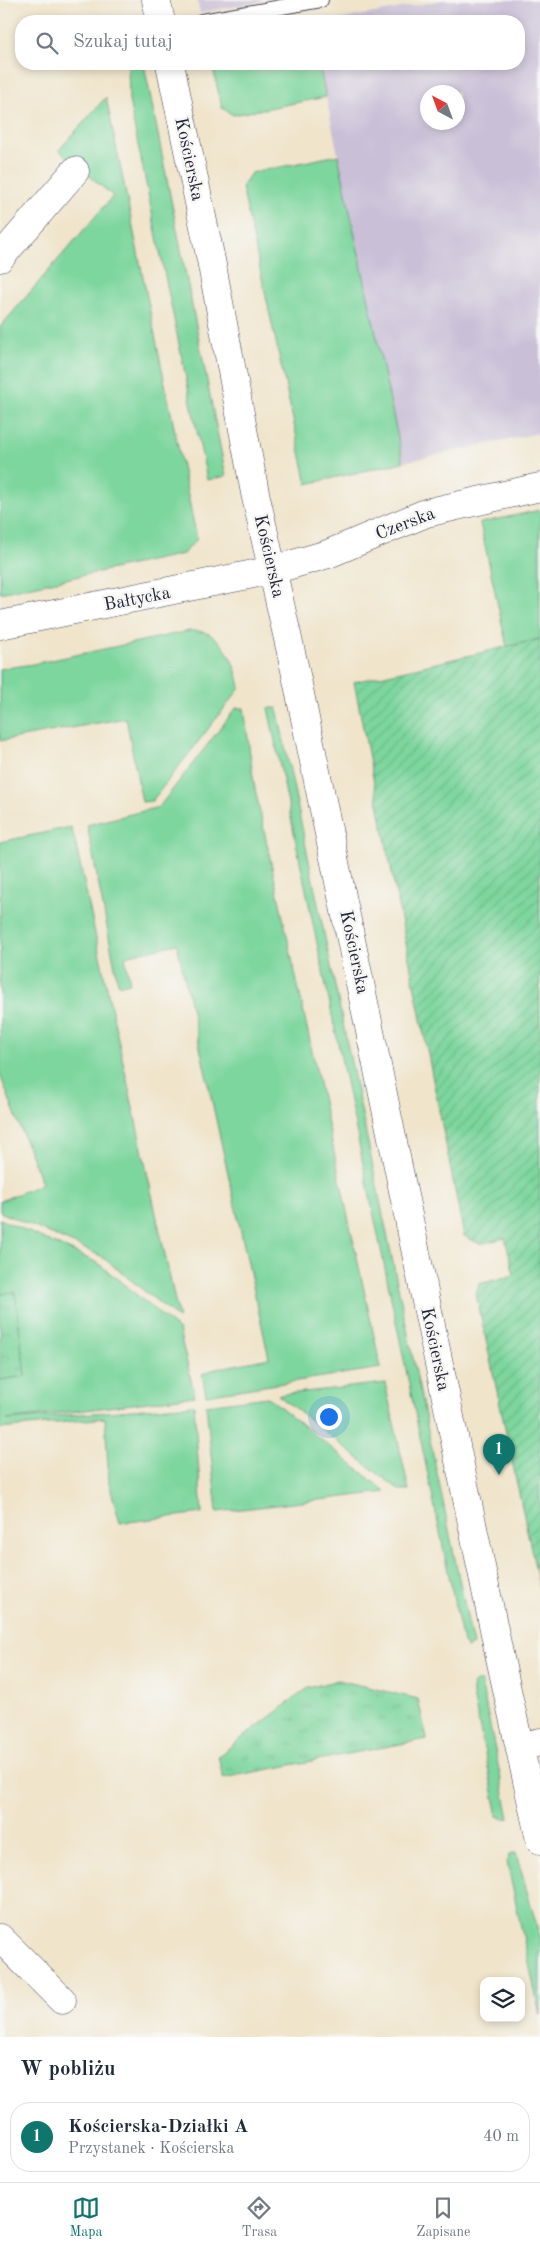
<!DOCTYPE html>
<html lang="pl">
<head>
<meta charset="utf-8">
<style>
  body { margin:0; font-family:"Old Standard TT",serif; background:#f2f2f3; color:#1f2937 }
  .controls { position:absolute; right:15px; bottom:15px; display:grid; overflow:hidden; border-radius:10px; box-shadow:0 2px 8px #0003 }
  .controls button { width:45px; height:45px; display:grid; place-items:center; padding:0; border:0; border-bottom:1px solid #e0e1e3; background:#fff; color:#1f2937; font:25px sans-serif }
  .compass { position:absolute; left:420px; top:85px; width:45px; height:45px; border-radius:50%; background:#fff; box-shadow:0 2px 8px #0003; rotate:319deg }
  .you { position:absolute; left:328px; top:1416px; width:18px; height:18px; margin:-12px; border:4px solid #fff; border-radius:50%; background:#1a73e8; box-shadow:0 0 0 8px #1a73e833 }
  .badge { display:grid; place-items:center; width:32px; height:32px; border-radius:50%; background:#0f766e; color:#fff; font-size:16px; font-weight:700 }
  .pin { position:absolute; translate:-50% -41px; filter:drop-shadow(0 1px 2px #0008) }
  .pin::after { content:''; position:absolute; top:26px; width:18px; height:15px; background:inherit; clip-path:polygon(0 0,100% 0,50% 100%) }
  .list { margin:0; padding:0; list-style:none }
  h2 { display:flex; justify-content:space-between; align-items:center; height:65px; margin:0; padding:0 20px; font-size:21px }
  h2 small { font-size:16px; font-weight:400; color:#747a83 }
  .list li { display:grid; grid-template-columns:32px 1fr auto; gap:15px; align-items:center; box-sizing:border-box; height:70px; margin:0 10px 10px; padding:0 10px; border:1px solid #e0e1e3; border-radius:20px }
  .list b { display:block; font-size:19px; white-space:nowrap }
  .list p { margin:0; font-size:16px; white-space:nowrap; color:#747a83 }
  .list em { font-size:16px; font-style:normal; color:#747a83 }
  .icon { flex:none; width:28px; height:28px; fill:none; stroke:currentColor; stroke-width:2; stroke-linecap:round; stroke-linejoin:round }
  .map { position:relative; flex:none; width:540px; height:2037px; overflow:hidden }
  .search { position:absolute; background:#fff; box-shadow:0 2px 8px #0003; left:15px; right:15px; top:15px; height:55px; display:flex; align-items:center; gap:12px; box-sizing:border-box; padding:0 18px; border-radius:20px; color:#747a83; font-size:19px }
  .sheet { height:145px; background:#fff }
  nav { display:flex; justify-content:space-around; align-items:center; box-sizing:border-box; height:70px; border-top:1px solid #e0e1e3; background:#fff; font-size:14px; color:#747a83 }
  nav a { display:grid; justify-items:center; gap:2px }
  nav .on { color:#0f766e }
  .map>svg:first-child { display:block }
  .industrial { fill:#c9bfd7; fill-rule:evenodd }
  .grass { fill:#7dd69d; stroke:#507c6c }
  .park { fill:url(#park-tufts); stroke:#507c6c }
  .garden { fill:url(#garden-furrows); stroke:#507c6c }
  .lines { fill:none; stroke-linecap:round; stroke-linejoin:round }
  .lane-casing { stroke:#413f50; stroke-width:16 }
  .street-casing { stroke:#413f50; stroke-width:29 }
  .secondary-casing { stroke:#413f50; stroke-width:29 }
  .lane { stroke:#fff; stroke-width:14 }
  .street { stroke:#fff; stroke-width:28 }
  .secondary { stroke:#fff; stroke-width:28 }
  .labels { text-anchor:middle; stroke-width:5; stroke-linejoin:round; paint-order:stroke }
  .street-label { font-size:18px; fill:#22223b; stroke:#f6f6f2 }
</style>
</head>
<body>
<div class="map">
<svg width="540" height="2037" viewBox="0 0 540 2037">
  <defs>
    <pattern id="park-tufts" width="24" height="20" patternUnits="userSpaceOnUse" patternTransform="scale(1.25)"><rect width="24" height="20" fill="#7dd69d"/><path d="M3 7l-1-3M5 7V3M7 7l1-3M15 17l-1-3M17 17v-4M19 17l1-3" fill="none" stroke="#6cb788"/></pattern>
    <pattern id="garden-furrows" width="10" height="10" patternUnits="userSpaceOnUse" patternTransform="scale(1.25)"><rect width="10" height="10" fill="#7dd69d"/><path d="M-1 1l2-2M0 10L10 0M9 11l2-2" fill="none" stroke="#6cb788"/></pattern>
  </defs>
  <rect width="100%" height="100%" fill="#f6f6f2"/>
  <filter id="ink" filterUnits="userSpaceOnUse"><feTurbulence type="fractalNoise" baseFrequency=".02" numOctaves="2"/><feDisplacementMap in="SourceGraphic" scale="10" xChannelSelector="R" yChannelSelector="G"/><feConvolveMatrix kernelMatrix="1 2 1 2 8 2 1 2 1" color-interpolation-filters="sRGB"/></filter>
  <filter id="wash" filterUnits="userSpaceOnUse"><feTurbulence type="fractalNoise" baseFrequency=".0096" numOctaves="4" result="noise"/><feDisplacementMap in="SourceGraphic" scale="20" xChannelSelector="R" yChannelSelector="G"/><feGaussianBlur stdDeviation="1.12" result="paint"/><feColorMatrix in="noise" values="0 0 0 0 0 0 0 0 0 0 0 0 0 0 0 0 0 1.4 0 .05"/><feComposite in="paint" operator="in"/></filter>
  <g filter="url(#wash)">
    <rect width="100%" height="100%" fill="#f0e4ca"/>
    <g class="industrial">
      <polygon points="197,0 267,0 200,13"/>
      <path d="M443,0H540V433L403,462L319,64H519V21H332ZM428,92H458V122H428Z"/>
    </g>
    <g class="grass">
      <polygon points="128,64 144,64 226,476 207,480 129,101"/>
      <polygon points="212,64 319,64 326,97 233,115 222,108"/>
      <polygon points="106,97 197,539 183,554 0,593 0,327 113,196 59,150"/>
      <polygon points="338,155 403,462 307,484 242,187 251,173"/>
      <polygon points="540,510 540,639 507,647 480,523"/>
      <path d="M189,631C194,631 200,631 205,632C226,640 237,668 240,688L152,801L142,802L126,718L0,741V669L33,664Z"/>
      <polygon points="236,708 244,708 254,784 381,1368 206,1395 202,1374 215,1369 269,1358 177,944 125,956 130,983 121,985 118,983 87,825 159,807"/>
      <polygon points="268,708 277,708 473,1645 467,1648 463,1643"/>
      <polygon points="71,827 75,841 179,1319 101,1256 0,1212 0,1201 42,1184 0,1075 0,842"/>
      <polygon points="0,1219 98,1263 179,1330 195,1396 7,1420 194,1405 202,1513 120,1523 109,1483 105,1418 0,1429 0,1380 25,1376 15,1293 0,1294"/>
      <polygon points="385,1383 409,1490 399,1490 278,1395"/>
      <polygon points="268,1397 386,1492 217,1512 206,1405"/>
      <polygon points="476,1682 481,1682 509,1818 504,1819 498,1816 473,1696 473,1685"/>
      <polygon points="516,1853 540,1937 540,2015 507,1862 509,1855"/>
    </g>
    <g class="park">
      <polygon points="15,1292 25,1376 0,1380 0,1294"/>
      <polygon points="338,1680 418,1699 427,1739 223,1778 218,1756 308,1688"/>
    </g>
    <polygon class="garden" points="540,639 540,1590 476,1294 479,1284 514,1275 505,1238 480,1244 464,1236 354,682"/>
  </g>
  <g filter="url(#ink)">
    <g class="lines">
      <defs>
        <polyline id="lane" points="202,21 321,0"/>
        <g id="street">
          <polyline points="0,258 75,171"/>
          <polyline points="273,570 328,554 426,513 540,487"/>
          <polyline points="520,1747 540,1742"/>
          <polyline points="0,1938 62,2000"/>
        </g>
        <g id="secondary">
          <polyline points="156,0 161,21"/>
          <polyline points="170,64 211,260 255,493 295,670 500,1658 540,1840"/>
          <polyline points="0,625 273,570"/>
        </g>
      </defs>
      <use href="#lane" class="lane-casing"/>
      <use href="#street" class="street-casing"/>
      <use href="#secondary" class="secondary-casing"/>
      <use href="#lane" class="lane"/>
      <use href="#street" class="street"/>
      <use href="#secondary" class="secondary"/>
    </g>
  </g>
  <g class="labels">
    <g class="street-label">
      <text transform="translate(190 159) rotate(78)" y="6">Kościerska</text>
      <text transform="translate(405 523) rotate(-21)" y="6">Czerska</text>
      <text transform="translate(270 556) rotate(77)" y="6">Kościerska</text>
      <text transform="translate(137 598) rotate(-11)" y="6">Bałtycka</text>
      <text transform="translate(355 952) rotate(78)" y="6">Kościerska</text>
      <text transform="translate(436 1349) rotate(78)" y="6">Kościerska</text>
    </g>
  </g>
</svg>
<div class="controls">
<button><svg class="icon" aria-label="layers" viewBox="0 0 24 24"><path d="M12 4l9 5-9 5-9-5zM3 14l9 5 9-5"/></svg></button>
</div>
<svg class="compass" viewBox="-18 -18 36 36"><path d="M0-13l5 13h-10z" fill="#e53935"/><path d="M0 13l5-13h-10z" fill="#747a83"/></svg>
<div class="you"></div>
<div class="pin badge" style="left:499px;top:1475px">1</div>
<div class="search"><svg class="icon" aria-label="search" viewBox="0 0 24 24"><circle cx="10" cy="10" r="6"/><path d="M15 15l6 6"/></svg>Szukaj tutaj</div>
</div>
<section class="sheet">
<h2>W pobliżu<small></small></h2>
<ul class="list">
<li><span class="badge">1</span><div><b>Kościerska-Działki A</b><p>Przystanek · Kościerska</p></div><em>40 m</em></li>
</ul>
</section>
<nav>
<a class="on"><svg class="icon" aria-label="map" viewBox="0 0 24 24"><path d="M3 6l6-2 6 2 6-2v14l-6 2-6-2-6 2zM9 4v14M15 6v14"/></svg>Mapa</a>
<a><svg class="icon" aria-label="directions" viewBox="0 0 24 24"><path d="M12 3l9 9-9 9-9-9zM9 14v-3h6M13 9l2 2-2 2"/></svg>Trasa</a>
<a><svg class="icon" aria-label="saved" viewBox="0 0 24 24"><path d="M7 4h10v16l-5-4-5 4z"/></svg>Zapisane</a>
</nav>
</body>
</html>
